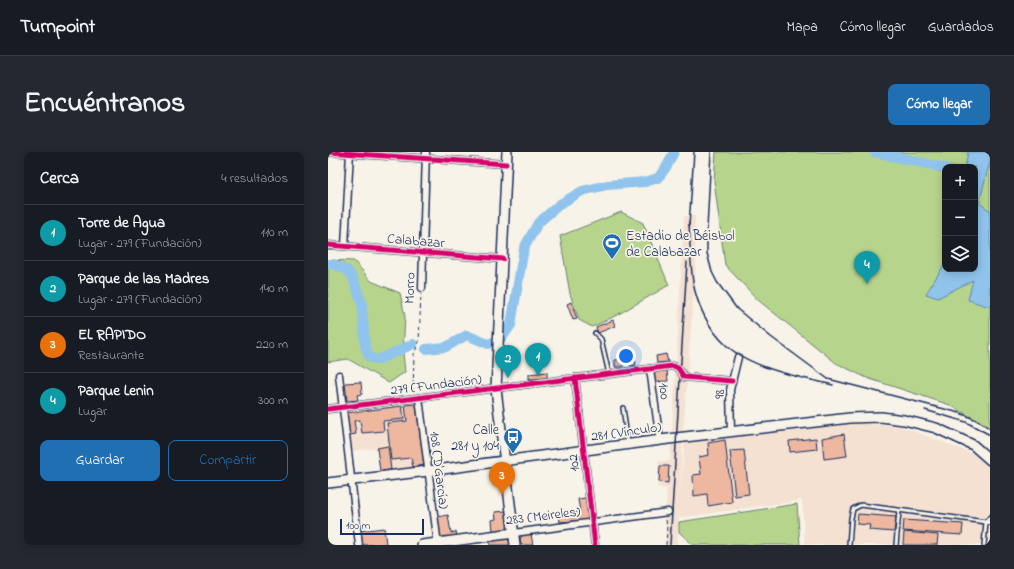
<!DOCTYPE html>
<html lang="es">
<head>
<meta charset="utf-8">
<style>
  body { margin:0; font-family:"Indie Flower",sans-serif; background:#242831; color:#f1f3f6 }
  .controls { position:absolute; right:12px; top:12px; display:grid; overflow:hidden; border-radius:8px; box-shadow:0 2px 10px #0003 }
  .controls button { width:36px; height:36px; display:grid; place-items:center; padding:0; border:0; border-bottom:1px solid #363941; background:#171b24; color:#f1f3f6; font:20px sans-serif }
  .scale { position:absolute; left:12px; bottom:10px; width:84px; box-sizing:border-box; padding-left:4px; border:2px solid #1b2f5e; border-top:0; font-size:11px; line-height:14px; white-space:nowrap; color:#1b2f5e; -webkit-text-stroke:3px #f7f3e8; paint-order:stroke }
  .you { position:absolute; left:298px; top:204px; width:14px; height:14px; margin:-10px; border:3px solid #fff; border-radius:50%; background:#1a73e8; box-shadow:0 0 0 6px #1a73e833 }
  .badge { display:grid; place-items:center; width:26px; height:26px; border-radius:50%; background:#1f6fb2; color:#fff; font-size:13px; font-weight:700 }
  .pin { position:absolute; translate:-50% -33px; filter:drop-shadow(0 1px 2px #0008) }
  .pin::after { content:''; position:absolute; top:21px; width:14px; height:12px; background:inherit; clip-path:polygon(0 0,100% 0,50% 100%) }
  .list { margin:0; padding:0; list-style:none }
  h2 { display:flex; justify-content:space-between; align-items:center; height:52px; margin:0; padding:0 16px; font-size:17px }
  h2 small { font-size:13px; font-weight:400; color:#9ea1a6 }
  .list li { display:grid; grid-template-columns:26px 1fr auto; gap:12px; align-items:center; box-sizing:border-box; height:56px; padding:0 16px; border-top:1px solid #363941 }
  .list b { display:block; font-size:15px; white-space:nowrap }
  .list p { margin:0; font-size:13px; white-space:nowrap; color:#9ea1a6 }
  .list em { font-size:13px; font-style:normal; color:#9ea1a6 }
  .actions { display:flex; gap:8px; padding:12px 16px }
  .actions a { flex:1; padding:9px 0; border:1px solid #1f6fb2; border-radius:8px; text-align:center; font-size:14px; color:#1f6fb2 }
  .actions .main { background:#1f6fb2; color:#fff }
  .icon { flex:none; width:22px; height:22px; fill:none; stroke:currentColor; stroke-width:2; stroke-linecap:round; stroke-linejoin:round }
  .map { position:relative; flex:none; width:662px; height:393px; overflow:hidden; border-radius:8px }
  header { display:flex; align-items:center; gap:24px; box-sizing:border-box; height:56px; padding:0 20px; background:#171b24; border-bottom:1px solid #363941 }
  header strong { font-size:19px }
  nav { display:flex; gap:22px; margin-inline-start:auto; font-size:14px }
  .intro { display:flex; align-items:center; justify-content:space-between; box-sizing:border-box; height:96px; padding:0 24px }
  h1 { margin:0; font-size:28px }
  .button { padding:10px 18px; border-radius:8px; background:#1f6fb2; color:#fff; font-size:14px; font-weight:700 }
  main { display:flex; gap:24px; padding:0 24px }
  aside { flex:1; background:#171b24; border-radius:8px; box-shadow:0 2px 10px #0003 }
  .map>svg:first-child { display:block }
  .built { fill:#f4e1d2 }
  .green { fill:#b7d48c; stroke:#698275; fill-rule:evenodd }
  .water { fill:#90c4ed; stroke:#6188b4 }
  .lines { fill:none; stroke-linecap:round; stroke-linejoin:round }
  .river { stroke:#90c4ed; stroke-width:10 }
  .building { fill:#edb7a0; stroke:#1b2f5e }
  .lane-casing { stroke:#1b2f5e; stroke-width:6 }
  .street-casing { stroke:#1b2f5e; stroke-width:9 }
  .secondary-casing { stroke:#1b2f5e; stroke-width:12 }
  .path { stroke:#1b2f5e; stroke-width:1; stroke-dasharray:4 3; stroke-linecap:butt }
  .lane { stroke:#f7f3e8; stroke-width:3 }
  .street { stroke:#f7f3e8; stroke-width:6 }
  .secondary { stroke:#f7f3e8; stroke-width:9 }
  .rail { stroke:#1b2f5e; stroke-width:1.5 }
  .cycleway-casing { stroke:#f7f3e8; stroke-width:8 }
  .cycleway { stroke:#d6006c; stroke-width:5 }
  .labels { text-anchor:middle; stroke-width:3.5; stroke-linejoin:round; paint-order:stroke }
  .poi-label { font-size:14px; fill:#1b2f5e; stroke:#f7f3e8; text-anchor:start }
  .street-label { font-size:14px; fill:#1b2f5e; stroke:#f7f3e8 }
</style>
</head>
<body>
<header>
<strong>Turnpoint</strong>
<nav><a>Mapa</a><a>Cómo llegar</a><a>Guardados</a></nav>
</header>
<div class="intro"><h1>Encuéntranos</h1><a class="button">Cómo llegar</a></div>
<main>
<aside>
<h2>Cerca<small>4 resultados</small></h2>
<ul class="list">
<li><span class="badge" style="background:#0f9aa8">1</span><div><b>Torre de Agua</b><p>Lugar · 279 (Fundación)</p></div><em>110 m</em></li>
<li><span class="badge" style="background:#0f9aa8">2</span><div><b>Parque de las Madres</b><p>Lugar · 279 (Fundación)</p></div><em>140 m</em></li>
<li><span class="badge" style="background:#e8710a">3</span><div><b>EL RAPIDO</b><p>Restaurante</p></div><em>220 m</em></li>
<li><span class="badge" style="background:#0f9aa8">4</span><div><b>Parque Lenin</b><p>Lugar</p></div><em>300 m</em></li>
</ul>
<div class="actions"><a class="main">Guardar</a><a>Compartir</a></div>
</aside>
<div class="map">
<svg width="662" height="393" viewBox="0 0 662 393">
  <rect width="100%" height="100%" fill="#f7f3e8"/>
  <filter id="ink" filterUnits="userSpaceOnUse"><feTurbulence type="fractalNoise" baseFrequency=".025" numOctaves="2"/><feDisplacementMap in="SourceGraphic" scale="8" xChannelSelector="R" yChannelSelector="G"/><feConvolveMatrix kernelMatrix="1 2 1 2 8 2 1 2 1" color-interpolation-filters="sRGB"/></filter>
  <g filter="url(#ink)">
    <g class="built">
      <polygon points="356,64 367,64 368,112 355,280 352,339 357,289 466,279 518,271 572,274 646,302 662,316 662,393 477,393 474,348 351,366 349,393 338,393 337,361 339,337 329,335 331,309 342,309 349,200"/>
      <polygon points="88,252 96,313 52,319 49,296 23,299 18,261"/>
    </g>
    <g class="green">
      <path d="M388,0H662V276L622,253L539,226L508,211L430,148L397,113L386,29ZM617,15H647V117H617Z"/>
      <polygon points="293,60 315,71 341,133 289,163 264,175 251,168 242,142 232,84"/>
      <polygon points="0,108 26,109 43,129 72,141 77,164 75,201 77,220 61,231 20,207 0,210"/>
      <polygon points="469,352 472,393 365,393 351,380 351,370"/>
    </g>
    <polygon class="water" points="640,0 662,0 662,9 651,51 661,58 662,58 662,155 640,148 645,128 610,146 598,142 617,111 617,117 647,117 647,15 637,15"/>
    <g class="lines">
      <g class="river">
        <polyline points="546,0 617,16"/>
        <polyline points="0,112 5,112 19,118 25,126 34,152 37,194 41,205 50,208 85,192"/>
        <polyline points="98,197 118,195 139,183 160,192 174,186 183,173 196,96 210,71 232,52 254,39 279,33 317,30 330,26 339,14 346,0"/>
      </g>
    </g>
    <g class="building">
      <polygon points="243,150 249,167 245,168 239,152"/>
      <polygon points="285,168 287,174 270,181 268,175"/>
      <polygon points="301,201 306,201 308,213 302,214"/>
      <polygon points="338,202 340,210 329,211 328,204"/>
      <polygon points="295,207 295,215 287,215 287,208"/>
      <polygon points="339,218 340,229 327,230 326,219"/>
      <polygon points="219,220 219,226 201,227 201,222"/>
      <polygon points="33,230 34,242 29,243 30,248 19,249 17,231"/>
      <polygon points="88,252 96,313 85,315 83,306 63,308 59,271 79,269 77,253"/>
      <polygon points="74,254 76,267 55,269 56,279 34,281 32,268 26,269 28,282 21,283 18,261"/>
      <polygon points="516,282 519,304 496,307 494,286"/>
      <polygon points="488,286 489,297 462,300 461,289"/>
      <polygon points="397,288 404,350 380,354 379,342 366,344 365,323 373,322 371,305 381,303 380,291"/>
      <polygon points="60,294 63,318 52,319 49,296"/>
      <polygon points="416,298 421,342 407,344 402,299"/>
      <polygon points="332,314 341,314 340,331 331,330"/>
      <polygon points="258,346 260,368 232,370 231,362 252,360 250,347"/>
      <polygon points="179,359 182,376 165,379 164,368 168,367 167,360"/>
      <polygon points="530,362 568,365 566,380 541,378 542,373 529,372"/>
      <polygon points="120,363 123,381 128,380 129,385 112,387 109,365"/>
      <polygon points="576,368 635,372 634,383 575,379"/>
      <polygon points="56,376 58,392 34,393 32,379"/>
      <polygon points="576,380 610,383 609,393 575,393"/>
      <polygon points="203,382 205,393 193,393 192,387 194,383"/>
      <polygon points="179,387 183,391 183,393 162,393 161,389"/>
    </g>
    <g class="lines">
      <defs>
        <g id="lane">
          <polyline points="267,181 273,187 281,222"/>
          <polyline points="295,256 300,292"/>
          <polyline points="521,393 523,366 525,357 533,353 658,370 662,365"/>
          <polyline points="568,393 571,359"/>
          <polyline points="656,393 658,370 662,371"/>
        </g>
        <g id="street">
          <polyline points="0,0 178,12"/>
          <polyline points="0,93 175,107"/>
          <polyline points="17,94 22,0"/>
          <polyline points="94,136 98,0"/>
          <polyline points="322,217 332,289"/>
          <polyline points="11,223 31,393"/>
          <polyline points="247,226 267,393"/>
          <polyline points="91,246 110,393"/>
          <polyline points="0,257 345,214 350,216 356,225 404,229"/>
          <polyline points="403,280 402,238 410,205"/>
          <polyline points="186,381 340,360"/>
        </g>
        <g id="secondary">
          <polyline points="179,0 168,237 187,393"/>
          <polyline points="0,331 100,319 348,286 522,266 553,265 576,268 608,276 645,293 662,308"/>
          <polyline points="94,393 186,381"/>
        </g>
      </defs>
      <use href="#lane" class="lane-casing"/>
      <use href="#street" class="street-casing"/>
      <use href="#secondary" class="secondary-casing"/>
      <g class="path">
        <polyline points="85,240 86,202 91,190 93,142"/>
        <polyline points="338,393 339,379 338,366"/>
      </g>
      <use href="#lane" class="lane"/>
      <use href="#street" class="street"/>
      <use href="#secondary" class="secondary"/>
      <g class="rail">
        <polyline points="383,0 379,77 379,101 384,120 389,130 409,157 443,185 500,227 632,261 651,269 662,277"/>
        <path d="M361,69C362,89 362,110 365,130C369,153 381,178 399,194C416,209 441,217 463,223C476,227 491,229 505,233"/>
        <polyline points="361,74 366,0"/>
        <polyline points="597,258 638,270 662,283"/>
        <polyline points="342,393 359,110"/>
      </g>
      <defs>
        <g id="cycleway">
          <polyline points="0,0 178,12"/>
          <polyline points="0,93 175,107"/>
          <polyline points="247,226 267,393"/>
          <polyline points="0,257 345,214 350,216 356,225 404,229"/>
        </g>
      </defs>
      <use href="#cycleway" class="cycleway-casing"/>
      <use href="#cycleway" class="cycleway"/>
    </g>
  </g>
  <defs>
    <symbol id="stadium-pin" viewBox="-11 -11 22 30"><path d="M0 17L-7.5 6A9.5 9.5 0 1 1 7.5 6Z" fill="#1f6fb2" stroke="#f7f3e8"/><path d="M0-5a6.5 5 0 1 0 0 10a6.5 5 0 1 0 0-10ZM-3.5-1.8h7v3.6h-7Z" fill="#fff"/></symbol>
    <symbol id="bus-pin" viewBox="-11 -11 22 30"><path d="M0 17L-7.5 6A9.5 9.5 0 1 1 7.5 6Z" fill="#1f6fb2" stroke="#f7f3e8"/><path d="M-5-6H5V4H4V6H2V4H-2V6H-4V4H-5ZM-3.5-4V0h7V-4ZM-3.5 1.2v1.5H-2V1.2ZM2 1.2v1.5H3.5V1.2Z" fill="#fff"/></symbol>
  </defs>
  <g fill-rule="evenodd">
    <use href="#stadium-pin" x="273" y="80" width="22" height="30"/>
    <use href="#bus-pin" x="174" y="274" width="22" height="30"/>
  </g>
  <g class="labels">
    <g class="poi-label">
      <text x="298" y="88">Estadio de Béisbol<tspan x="298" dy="16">de Calabazar</tspan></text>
      <text x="171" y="282" text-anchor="end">Calle<tspan x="171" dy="16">281 y 104</tspan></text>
    </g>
    <g class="street-label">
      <text transform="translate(88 88) rotate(5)" y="5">Calabazar</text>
      <text transform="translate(81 136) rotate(-88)" y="5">Morro</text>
      <text transform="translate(108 232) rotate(-7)" y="5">279 (Fundación)</text>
      <text transform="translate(337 239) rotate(82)" y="5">100</text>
      <text transform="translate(391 242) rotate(-88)" y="5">98</text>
      <text transform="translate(298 279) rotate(-8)" y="5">281 (Vínculo)</text>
      <text transform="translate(245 311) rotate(-97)" y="5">102</text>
      <text transform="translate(112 318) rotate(83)" y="5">108 (D'García)</text>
      <text transform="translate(215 363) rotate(-7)" y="5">283 (Meireles)</text>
    </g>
  </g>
</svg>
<div class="controls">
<button>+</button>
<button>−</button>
<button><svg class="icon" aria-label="layers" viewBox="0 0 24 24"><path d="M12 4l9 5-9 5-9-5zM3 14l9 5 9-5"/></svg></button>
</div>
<div class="scale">100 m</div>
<div class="you"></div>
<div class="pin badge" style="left:210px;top:224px;background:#0f9aa8">1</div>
<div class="pin badge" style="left:180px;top:226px;background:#0f9aa8">2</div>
<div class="pin badge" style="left:174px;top:343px;background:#e8710a">3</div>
<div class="pin badge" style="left:539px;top:132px;background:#0f9aa8">4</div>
</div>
</main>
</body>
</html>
